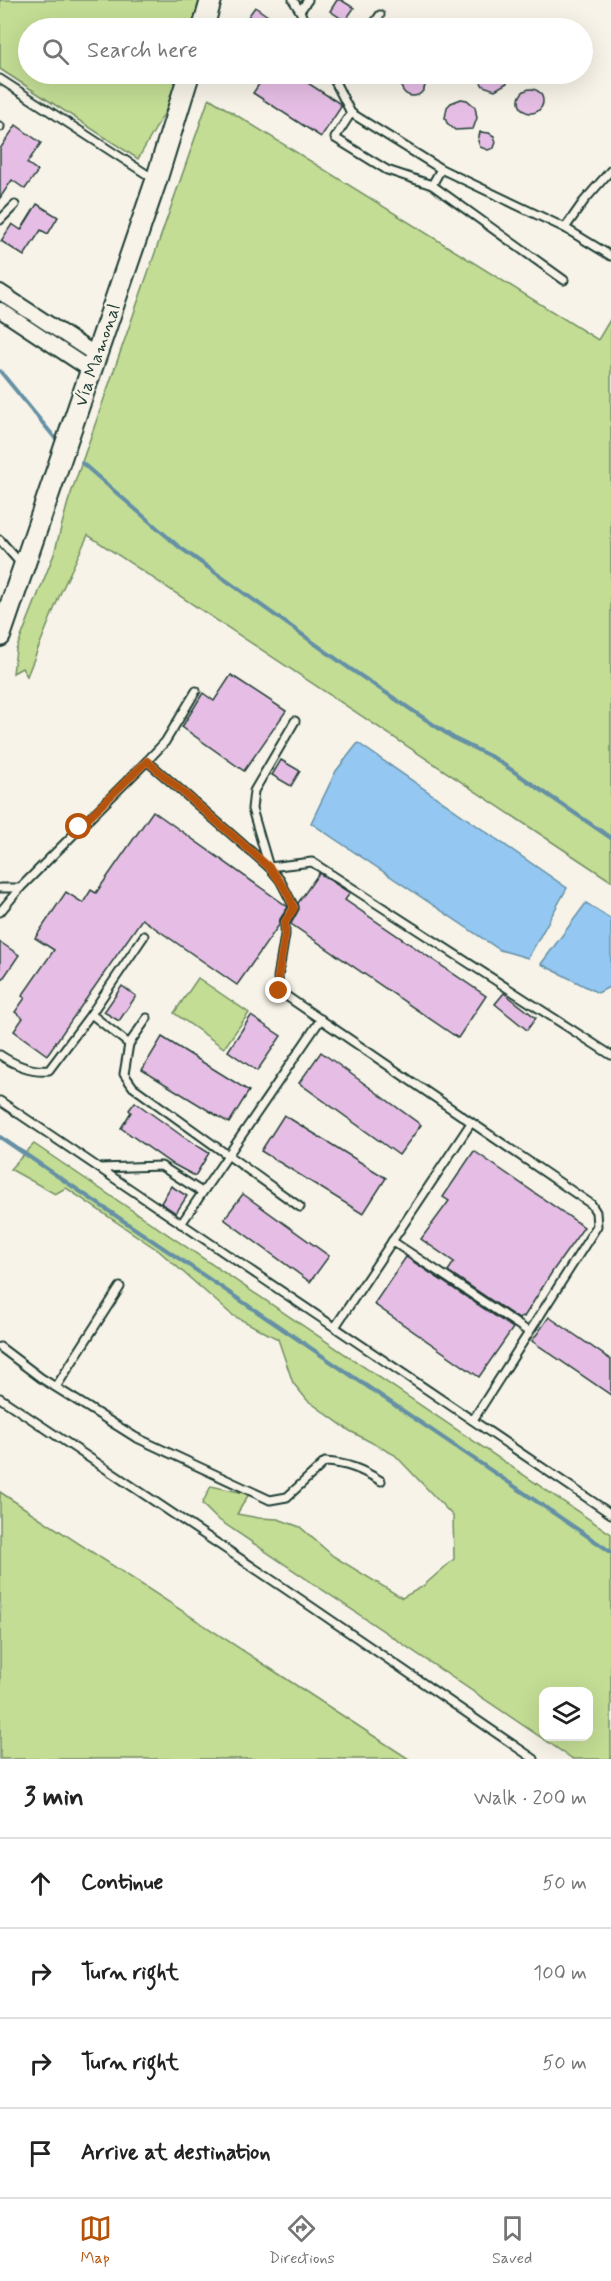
<!DOCTYPE html>
<html lang="en">
<head>
<meta charset="utf-8">
<style>
  body { margin:0; font-family:Mynerve,sans-serif; background:#f2f2f2; color:#222 }
  .controls { position:absolute; right:18px; bottom:18px; display:grid; overflow:hidden; border-radius:12px; box-shadow:0 6px 24px #0002 }
  .controls button { width:54px; height:54px; display:grid; place-items:center; padding:0; border:0; border-bottom:2px solid #e0e0e0; background:#fff; color:#222; font:30px sans-serif }
  .stop { position:absolute; width:18px; height:18px; margin:-14px; border:4px solid #b45309; border-radius:50%; background:#fff }
  .stop.end { background:#b45309; border-color:#fff; box-shadow:0 2px 6px #0008 }
  .list { margin:0; padding:0; list-style:none }
  h2 { display:flex; justify-content:space-between; align-items:center; height:78px; margin:0; padding:0 24px; font-size:26px }
  h2 small { font-size:20px; font-weight:400; color:#767676 }
  .list li { display:grid; grid-template-columns:39px 1fr auto; gap:18px; align-items:center; box-sizing:border-box; height:90px; padding:0 24px; border-top:2px solid #e0e0e0 }
  .list b { display:block; font-size:22px; white-space:nowrap }
  .list em { font-size:20px; font-style:normal; color:#767676 }
  .icon { flex:none; width:33px; height:33px; fill:none; stroke:currentColor; stroke-width:2; stroke-linecap:round; stroke-linejoin:round }
  .map { position:relative; flex:none; width:611px; height:1759px; overflow:hidden }
  .search { position:absolute; background:#fff; box-shadow:0 6px 24px #0002; left:18px; right:18px; top:18px; height:66px; display:flex; align-items:center; gap:15px; box-sizing:border-box; padding:0 21px; border-radius:33px; color:#767676; font-size:22px }
  .sheet { height:438px; background:#fff }
  nav { display:flex; justify-content:space-around; align-items:center; box-sizing:border-box; height:84px; border-top:2px solid #e0e0e0; background:#fff; font-size:16px; color:#767676 }
  nav a { display:grid; justify-items:center; gap:3px }
  nav .on { color:#b45309 }
  .map>svg:first-child { display:block }
  .green { fill:#c3dd94; stroke:#718d64; stroke-width:1.5; fill-rule:evenodd }
  .water { fill:#94c7f1; stroke:#6590a5; stroke-width:1.5 }
  .lines { fill:none; stroke-linecap:round; stroke-linejoin:round }
  .stream { stroke:#6590a5; stroke-width:4 }
  .building { fill:#e6bee5; stroke:#1f3d34; stroke-width:1.5 }
  .lane-casing { stroke:#1f3d34; stroke-width:11 }
  .street-casing { stroke:#1f3d34; stroke-width:18 }
  .secondary-casing { stroke:#1f3d34; stroke-width:24 }
  .lane { stroke:#f7f3e8; stroke-width:7 }
  .street { stroke:#f7f3e8; stroke-width:14 }
  .secondary { stroke:#f7f3e8; stroke-width:20 }
  .route { stroke:#b45309; stroke-width:8 }
  .labels { text-anchor:middle; stroke-width:4.5; stroke-linejoin:round; paint-order:stroke }
  .street-label { font-size:18px; fill:#1f3d34; stroke:#f7f3e8 }
</style>
</head>
<body>
<div class="map">
<svg width="611" height="1759" viewBox="0 0 611 1759">
  <rect width="100%" height="100%" fill="#f7f3e8"/>
  <filter id="ink" filterUnits="userSpaceOnUse"><feTurbulence type="fractalNoise" baseFrequency=".0167" numOctaves="2"/><feDisplacementMap in="SourceGraphic" scale="12" xChannelSelector="R" yChannelSelector="G"/><feConvolveMatrix kernelMatrix="1 2 1 2 8 2 1 2 1" color-interpolation-filters="sRGB"/></filter>
  <g filter="url(#ink)">
    <g class="green">
      <polygon points="0,0 205,0 195,28 28,28 28,74 181,74 173,98 138,159 0,69"/>
      <polygon points="209,98 598,340 611,318 611,881 88,535 61,592 27,676 22,668 13,673 16,650 54,554 68,502"/>
      <polygon points="198,978 249,1013 224,1048 174,1013"/>
      <path d="M34,1144L611,1534V1759H573L216,1518L202,1504L211,1486L249,1494L237,1514L259,1518L278,1519L300,1527L333,1556L402,1598L422,1587L454,1559L453,1516L395,1455L350,1431L307,1400L293,1383L278,1339L232,1315L159,1251L66,1188L55,1194L10,1169ZM544,1692H588V1736H544Z"/>
      <polygon points="0,1492 409,1759 0,1759"/>
    </g>
    <g class="water">
      <polygon points="358,743 567,888 528,958 500,950 311,823 336,771"/>
      <polygon points="586,903 611,919 611,986 598,993 541,964"/>
    </g>
    <g class="lines">
      <g class="stream">
        <polyline points="0,371 55,438"/>
        <polyline points="82,463 178,546 349,668 455,739 494,758 611,838"/>
        <polyline points="0,1137 611,1552"/>
      </g>
    </g>
    <g class="building">
      <polygon points="337,0 341,0 354,8 345,21 330,11"/>
      <polygon points="255,7 285,28 240,28"/>
      <circle cx="413" cy="84" r="12"/>
      <polygon points="266,74 294,74 339,103 341,107 321,137 253,93"/>
      <polygon points="476,74 509,74 507,83 495,90 483,86"/>
      <circle cx="531" cy="101" r="12"/>
      <polygon points="461,99 467,100 475,107 477,118 473,129 455,130 447,123 445,118 447,107 451,103"/>
      <polygon points="16,125 41,143 27,163 38,171 25,189 12,180 0,198 0,149"/>
      <polygon points="480,132 489,133 494,136 496,142 494,148 488,150 480,147 478,141"/>
      <polygon points="37,204 58,217 48,234 41,230 24,256 1,241 12,224 21,230"/>
      <polygon points="231,675 286,711 244,771 182,727 203,693 214,701"/>
      <polygon points="281,760 300,771 291,786 272,775"/>
      <polygon points="153,811 288,907 280,919 279,925 237,985 142,919 47,1055 14,1031 23,1018 15,1012 25,998 22,996 54,950 35,938 66,892 83,903 91,890 96,893"/>
      <polygon points="319,873 350,893 345,900 486,996 458,1038 291,924 299,909 298,903"/>
      <polygon points="0,942 19,955 0,983"/>
      <polygon points="122,986 136,996 119,1021 104,1012"/>
      <polygon points="504,993 536,1018 527,1030 495,1004"/>
      <polygon points="251,1016 281,1036 257,1071 228,1051"/>
      <polygon points="162,1037 249,1091 229,1123 142,1070"/>
      <polygon points="321,1052 421,1125 399,1155 299,1083"/>
      <polygon points="135,1102 185,1138 209,1153 195,1176 169,1162 121,1128 131,1112 129,1110"/>
      <polygon points="284,1115 386,1178 363,1214 261,1151"/>
      <polygon points="474,1151 584,1227 552,1272 524,1317 522,1316 519,1319 448,1271 454,1262 421,1239 449,1201 443,1197"/>
      <polygon points="171,1186 187,1196 176,1213 161,1203"/>
      <polygon points="243,1194 329,1256 310,1282 224,1219"/>
      <polygon points="406,1257 513,1328 479,1377 374,1304"/>
      <polygon points="549,1317 611,1360 611,1395 532,1341"/>
    </g>
    <g class="lines">
      <defs>
        <g id="lane">
          <polyline points="293,0 300,11 307,28"/>
          <polyline points="300,11 308,0"/>
          <polyline points="371,28 380,15"/>
          <polyline points="331,74 351,113 441,169 565,228 611,256"/>
          <polyline points="0,79 154,179"/>
          <polyline points="336,82 341,74"/>
          <polyline points="351,113 335,138 387,170 432,185 441,169"/>
          <polyline points="0,127 0,126"/>
          <polyline points="432,185 564,280"/>
          <polyline points="0,220 15,205"/>
          <polyline points="565,228 584,201 611,170"/>
          <polyline points="0,540 22,565"/>
          <polyline points="295,721 254,791 252,809 269,867 312,862 611,1055"/>
          <polyline points="147,761 165,742 196,691"/>
          <polyline points="0,888 20,888"/>
          <polyline points="0,912 20,888 147,761 269,867 280,880 294,907 285,922 285,935 278,977 279,991 591,1204 596,1212 597,1226 473,1420"/>
          <polyline points="91,1014 129,1044 124,1074 133,1087 300,1207"/>
          <polyline points="129,1044 147,1018"/>
          <path d="M0,1055C15,1065 31,1072 49,1070L91,1014L144,936"/>
          <polyline points="0,1101 611,1514"/>
          <polyline points="99,1168 161,1166 202,1192"/>
          <polyline points="181,1224 321,1019"/>
          <polyline points="392,1241 529,1332"/>
          <polyline points="335,1327 471,1123"/>
          <path d="M0,1347L41,1378L135,1437L270,1500L287,1497L325,1462C347,1463 363,1470 381,1481"/>
          <polyline points="56,1387 120,1287"/>
          <polyline points="0,1398 284,1588 534,1759"/>
        </g>
        <g id="street">
          <polyline points="0,292 96,355"/>
          <polyline points="0,310 92,371"/>
        </g>
        <g id="secondary">
          <polyline points="203,28 211,0"/>
          <polyline points="0,636 156,181 189,74"/>
        </g>
      </defs>
      <use href="#lane" class="lane-casing"/>
      <use href="#street" class="street-casing"/>
      <use href="#secondary" class="secondary-casing"/>
      <use href="#lane" class="lane"/>
      <use href="#street" class="street"/>
      <use href="#secondary" class="secondary"/>
    </g>
  </g>
  <g class="lines" filter="url(#ink)">
    <path class="route" d="M79,827L147,761L269,867C280,880 288,892 294,908L285,922V935L278,977L279,991"/>
  </g>
  <g class="labels">
    <g class="street-label">
      <text transform="translate(97 355) rotate(-71)" y="6">Vía Mamonal</text>
    </g>
  </g>
</svg>
<div class="controls">
<button><svg class="icon" aria-label="layers" viewBox="0 0 24 24"><path d="M12 4l9 5-9 5-9-5zM3 14l9 5 9-5"/></svg></button>
</div>
<div class="stop" style="left:79px;top:827px"></div>
<div class="stop end" style="left:279px;top:991px"></div>
<div class="search"><svg class="icon" aria-label="search" viewBox="0 0 24 24"><circle cx="10" cy="10" r="6"/><path d="M15 15l6 6"/></svg>Search here</div>
</div>
<section class="sheet">
<h2>3 min<small>Walk · 200 m</small></h2>
<ul class="list">
<li><svg class="icon" aria-label="ahead" viewBox="0 0 24 24"><path d="M12 20V5M6 11l6-6 6 6"/></svg><div><b>Continue</b></div><em>50 m</em></li>
<li><svg class="icon" aria-label="right" viewBox="0 0 24 24"><path d="M7 20v-9h11M14 6l5 5-5 5"/></svg><div><b>Turn right</b></div><em>100 m</em></li>
<li><svg class="icon" aria-label="right" viewBox="0 0 24 24"><path d="M7 20v-9h11M14 6l5 5-5 5"/></svg><div><b>Turn right</b></div><em>50 m</em></li>
<li><svg class="icon" aria-label="arrive" viewBox="0 0 24 24"><path d="M6 21V4h12l-3 4 3 4H6"/></svg><div><b>Arrive at destination</b></div></li>
</ul>
</section>
<nav>
<a class="on"><svg class="icon" aria-label="map" viewBox="0 0 24 24"><path d="M3 6l6-2 6 2 6-2v14l-6 2-6-2-6 2zM9 4v14M15 6v14"/></svg>Map</a>
<a><svg class="icon" aria-label="directions" viewBox="0 0 24 24"><path d="M12 3l9 9-9 9-9-9zM9 14v-3h6M13 9l2 2-2 2"/></svg>Directions</a>
<a><svg class="icon" aria-label="saved" viewBox="0 0 24 24"><path d="M7 4h10v16l-5-4-5 4z"/></svg>Saved</a>
</nav>
</body>
</html>
